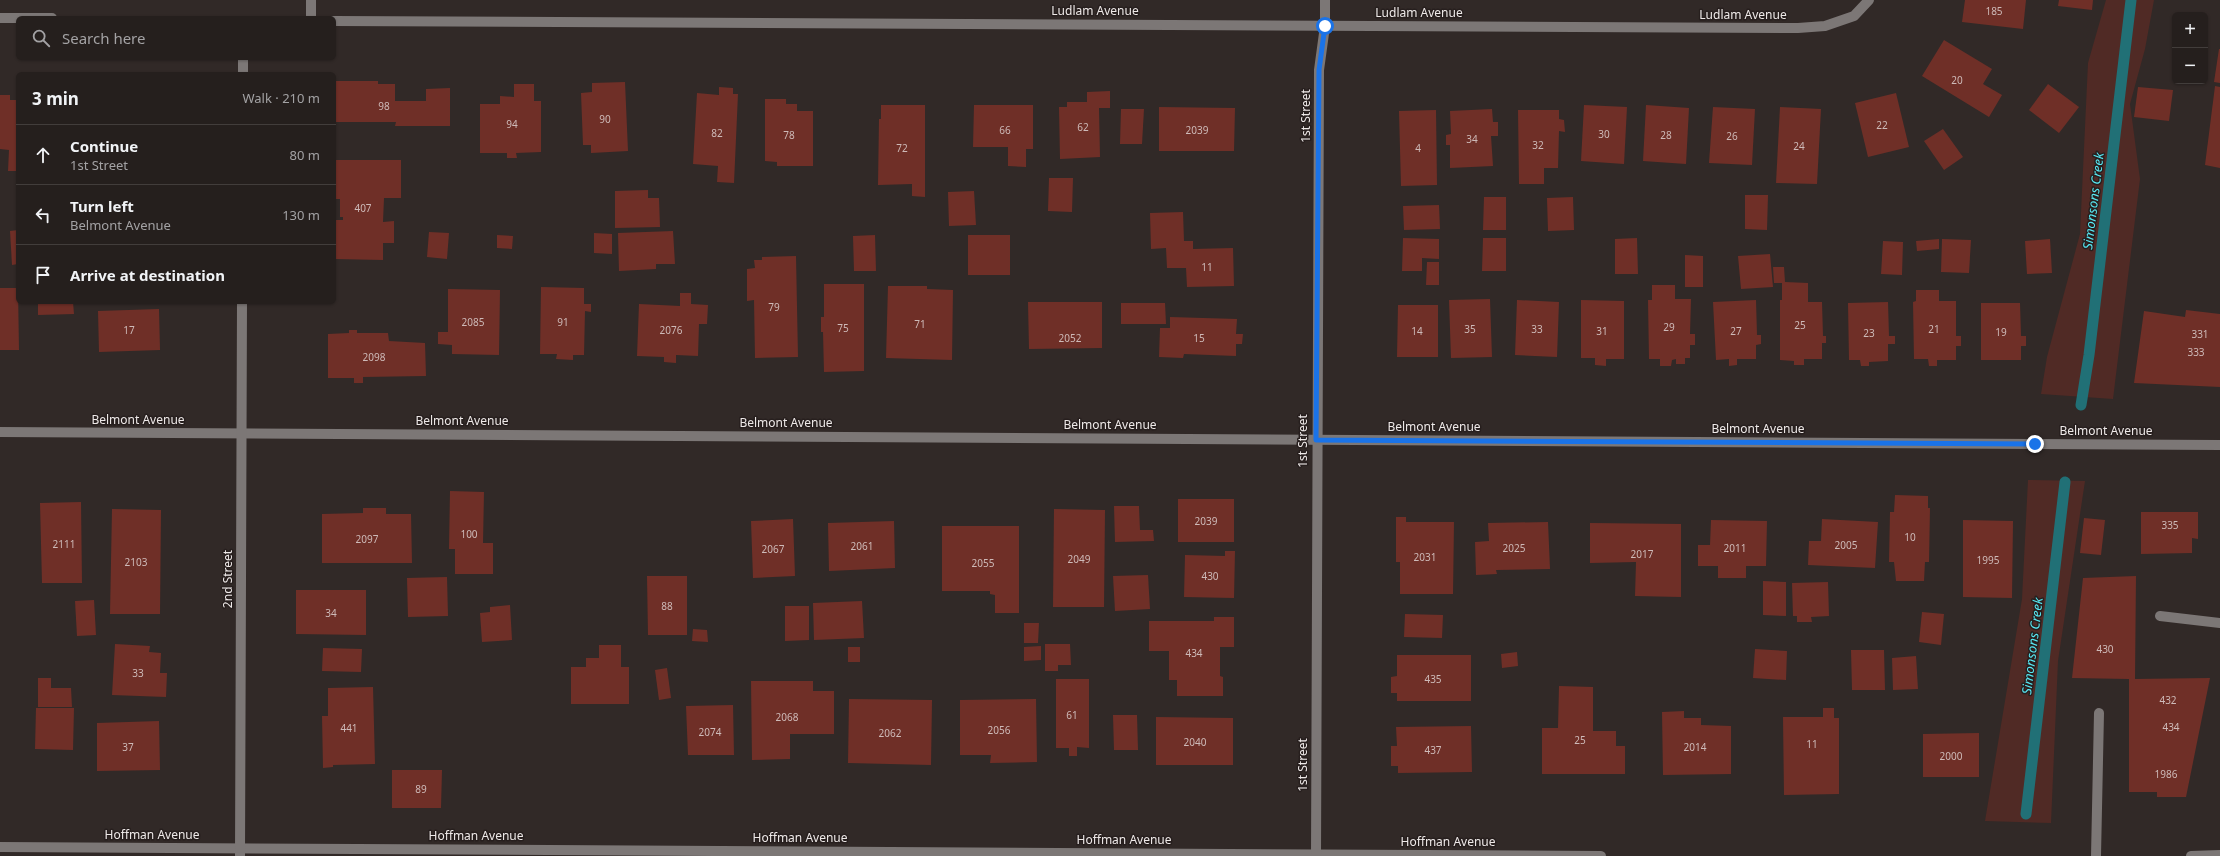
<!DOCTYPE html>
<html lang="en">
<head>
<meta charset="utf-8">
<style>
  body { margin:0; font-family:"Noto Sans",sans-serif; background:#312c2a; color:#f1f3f6 }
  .controls { position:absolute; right:12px; top:12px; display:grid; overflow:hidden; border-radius:6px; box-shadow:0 1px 3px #0004 }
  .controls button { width:36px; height:36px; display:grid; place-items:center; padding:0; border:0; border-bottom:1px solid #423d3b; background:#251f1d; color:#f1f3f6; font:20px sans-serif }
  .stop { position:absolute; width:12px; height:12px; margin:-9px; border:3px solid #1a73e8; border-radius:50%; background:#fff }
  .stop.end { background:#1a73e8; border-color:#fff; box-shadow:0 1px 4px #0008 }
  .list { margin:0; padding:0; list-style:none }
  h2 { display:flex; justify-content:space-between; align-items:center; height:52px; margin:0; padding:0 16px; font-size:17px }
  h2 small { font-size:13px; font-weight:400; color:#a3a2a4 }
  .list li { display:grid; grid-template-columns:26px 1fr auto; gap:12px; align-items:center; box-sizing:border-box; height:60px; padding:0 16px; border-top:1px solid #423d3b }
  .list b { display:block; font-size:15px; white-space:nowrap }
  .list p { margin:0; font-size:13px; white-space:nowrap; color:#a3a2a4 }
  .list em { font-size:13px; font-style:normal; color:#a3a2a4 }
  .icon { flex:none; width:22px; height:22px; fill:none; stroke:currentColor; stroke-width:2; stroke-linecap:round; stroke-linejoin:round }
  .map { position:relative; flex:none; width:2220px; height:856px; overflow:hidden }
  .search { position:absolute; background:#251f1d; box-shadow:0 1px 3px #0004; left:16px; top:16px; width:320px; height:44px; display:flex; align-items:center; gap:10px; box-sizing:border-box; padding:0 14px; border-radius:6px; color:#a3a2a4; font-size:15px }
  .panel { position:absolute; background:#251f1d; box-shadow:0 1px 3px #0004; left:16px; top:72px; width:320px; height:232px; border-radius:6px }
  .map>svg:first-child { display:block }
  .green { fill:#502a25 }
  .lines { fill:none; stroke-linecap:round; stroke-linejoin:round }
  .stream { stroke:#217076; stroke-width:11 }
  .building { fill:#6f2f27 }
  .minor { stroke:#7c7776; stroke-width:10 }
  .route { stroke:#1a73e8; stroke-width:5 }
  .labels { text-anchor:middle; stroke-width:3; stroke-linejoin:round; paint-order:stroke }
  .number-label { font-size:10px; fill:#cebab8 }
  .street-label { font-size:12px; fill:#eee9e8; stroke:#271f1e }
  .water-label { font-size:13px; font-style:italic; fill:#58e8f3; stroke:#271f1e }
</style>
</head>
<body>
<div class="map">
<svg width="2220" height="856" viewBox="0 0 2220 856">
  <rect width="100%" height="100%" fill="#312927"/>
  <g class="green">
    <polygon points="2106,0 2154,0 2145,49 2130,104 2140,179 2113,399 2041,394 2047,357 2080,234 2088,63"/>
    <polygon points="2028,480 2085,481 2058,661 2051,823 1985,821 2022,599"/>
  </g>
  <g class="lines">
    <g class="stream">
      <polyline points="2081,405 2089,355 2131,0"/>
      <polyline points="2026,814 2065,482"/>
    </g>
  </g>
  <g class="building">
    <polygon points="1965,0 2026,0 2023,29 1962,22"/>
    <polygon points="2059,0 2093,0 2092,10 2058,6"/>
    <polygon points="1944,40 1992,69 1983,84 2002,95 1989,117 1922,76"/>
    <polygon points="2219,49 2220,49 2220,83 2214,82"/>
    <polygon points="334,81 378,81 378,84 395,84 395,101 426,101 426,89 450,88 450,126 395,126 396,122 334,122"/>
    <polygon points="625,82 628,151 591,153 591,145 583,145 581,93 592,92 592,83"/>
    <polygon points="514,84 534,84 534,101 541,101 541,152 516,153 517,158 507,158 507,153 480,153 480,104 500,104 500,96 514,97"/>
    <polygon points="2048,84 2079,107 2059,133 2029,110"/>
    <polygon points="2215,86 2220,87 2220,168 2205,165"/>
    <polygon points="719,87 733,88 733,94 738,94 734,183 717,182 718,166 693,164 697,93 719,95"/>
    <polygon points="2138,87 2173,90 2169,121 2134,117"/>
    <polygon points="1110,91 1110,108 1099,108 1100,157 1060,159 1059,107 1067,107 1067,102 1087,102 1087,92"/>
    <polygon points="1896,93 1909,147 1868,157 1855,103"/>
    <polygon points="0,95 10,95 10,100 18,100 18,171 8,171 9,150 0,149"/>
    <polygon points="765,99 786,99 786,104 797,104 797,111 813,111 813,166 777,166 777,162 765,161"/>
    <polygon points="881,105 925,105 925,197 912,196 912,184 878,185 879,119 881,119"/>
    <polygon points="974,105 1033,105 1033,149 1026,149 1026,167 1008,166 1008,147 973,147"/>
    <polygon points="1584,105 1627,107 1624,164 1581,161"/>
    <polygon points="1646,105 1689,108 1686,164 1643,161"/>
    <polygon points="1159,107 1235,108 1234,151 1159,151"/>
    <polygon points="1713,107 1755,109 1752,165 1709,163"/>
    <polygon points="1780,107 1821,109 1817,184 1776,183"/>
    <polygon points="1121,109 1144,109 1142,144 1120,144"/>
    <polygon points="1492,109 1493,122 1498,122 1498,136 1491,136 1493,166 1450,168 1450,145 1446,145 1446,135 1451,134 1450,111"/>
    <polygon points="1436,110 1437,185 1401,186 1399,111"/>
    <polygon points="1518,110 1559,110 1559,119 1564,120 1565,132 1559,131 1558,168 1544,168 1544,184 1519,184"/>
    <polygon points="1943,129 1963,157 1944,170 1924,141"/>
    <polygon points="334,160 401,160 401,198 384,198 383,222 394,221 394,243 383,243 383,260 334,259 334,220 343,220 343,217 340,217 340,199 334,199"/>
    <polygon points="1049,178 1073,178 1072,212 1048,211"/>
    <polygon points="648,190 648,198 659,198 660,227 615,228 615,191"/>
    <polygon points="974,191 976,225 949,226 948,192"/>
    <polygon points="1745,195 1768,195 1767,230 1745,229"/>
    <polygon points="1484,197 1506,197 1506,230 1483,230"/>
    <polygon points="1573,197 1574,230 1548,231 1547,198"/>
    <polygon points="1439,205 1440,229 1404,230 1403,206"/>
    <polygon points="1183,212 1184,241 1193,241 1193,249 1233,248 1234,286 1187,287 1186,268 1167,268 1166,248 1151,249 1150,213"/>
    <polygon points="18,230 18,264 12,265 10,231"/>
    <polygon points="673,231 675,264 656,264 656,269 619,271 618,233"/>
    <polygon points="429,232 449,233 447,259 427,257"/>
    <polygon points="594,233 612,234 612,254 594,253"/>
    <polygon points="497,235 513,236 512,249 497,248"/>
    <polygon points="875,235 876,271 854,271 853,236"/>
    <rect x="968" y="235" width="42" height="40"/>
    <polygon points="1403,238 1439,239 1439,259 1422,258 1422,271 1402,271"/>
    <polygon points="1483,238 1506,238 1506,271 1482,271"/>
    <polygon points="1637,238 1638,274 1615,274 1615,239"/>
    <polygon points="1939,239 1939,249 1917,251 1916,241"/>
    <polygon points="1942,239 1971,240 1969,273 1941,272"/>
    <polygon points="2050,239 2052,273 2027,274 2025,241"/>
    <polygon points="1883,241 1903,242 1902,275 1881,274"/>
    <polygon points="1770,254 1773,287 1741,289 1738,256"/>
    <polygon points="1685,255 1703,256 1703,287 1685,287"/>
    <polygon points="796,256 798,357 755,358 754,300 747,301 747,269 755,268 754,260 762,260 762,257"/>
    <polygon points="1427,262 1439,262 1439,285 1426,285"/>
    <polygon points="1773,267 1784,267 1785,282 1808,283 1808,302 1822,302 1823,336 1826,336 1826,343 1822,343 1822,359 1804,359 1804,365 1794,365 1794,361 1780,360 1780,300 1782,300 1782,283 1774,283"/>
    <polygon points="824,284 864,284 864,371 824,372 823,332 821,332 821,317 824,317"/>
    <polygon points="1652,285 1675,285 1675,299 1691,299 1690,334 1695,334 1695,345 1690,345 1690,358 1685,358 1685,364 1676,364 1676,359 1672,360 1671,366 1660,366 1660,359 1649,359 1648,300 1652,300"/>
    <polygon points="888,286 927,286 927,289 953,290 952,360 886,358"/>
    <polygon points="541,287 584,288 584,304 591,304 591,312 585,311 584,355 573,355 573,360 556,359 557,354 540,354"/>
    <polygon points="0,288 18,288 19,350 0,350"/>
    <polygon points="448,289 500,290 499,355 452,354 452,345 438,344 438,332 448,332"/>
    <polygon points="1916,290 1939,290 1939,301 1956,301 1956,336 1961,336 1961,346 1956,346 1956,360 1937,360 1937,366 1929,366 1928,359 1914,359 1913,302 1916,301"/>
    <polygon points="680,293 691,293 691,304 708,305 707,324 699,324 698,356 676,355 676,363 664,362 664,357 637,356 639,304 680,306"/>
    <polygon points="1490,299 1492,357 1451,358 1449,300"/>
    <polygon points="1517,300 1559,302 1557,357 1515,355"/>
    <polygon points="1581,300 1624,301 1624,359 1606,359 1606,366 1595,365 1595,358 1581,358"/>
    <polygon points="1756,300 1757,335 1761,335 1761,344 1756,345 1756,359 1737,359 1737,365 1729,366 1729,359 1716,360 1713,302"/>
    <polygon points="38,302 73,302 74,314 38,315"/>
    <polygon points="1028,302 1102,302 1102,348 1029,349"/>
    <polygon points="1888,302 1889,336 1895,336 1895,344 1888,344 1888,361 1869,362 1869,366 1861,366 1860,360 1849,360 1848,303"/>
    <polygon points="1121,303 1165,303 1166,324 1121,324"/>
    <polygon points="1981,303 2020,303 2021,336 2026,336 2026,346 2021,346 2021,360 1981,360"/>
    <polygon points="1398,305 1438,305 1438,357 1397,357"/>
    <polygon points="159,309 160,350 99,352 98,311"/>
    <polygon points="2186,310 2220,314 2220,387 2134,383 2144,311 2185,317"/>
    <polygon points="1170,317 1237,319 1236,334 1243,334 1242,344 1236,344 1236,356 1184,354 1183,358 1159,357 1160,328 1170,328"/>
    <polygon points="349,330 357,330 357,333 388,333 389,341 425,343 426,376 363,377 363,383 354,383 354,378 328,378 328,334 349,333"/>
    <polygon points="450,491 484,492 483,543 493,543 493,574 455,574 455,549 449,549"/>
    <polygon points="1895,495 1928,496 1928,508 1930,508 1929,562 1925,562 1924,581 1896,581 1894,562 1889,562 1890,512 1894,512"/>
    <rect x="1178" y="499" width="56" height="43"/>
    <polygon points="81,502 82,583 42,583 40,503"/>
    <polygon points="1114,506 1139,506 1140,530 1153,530 1154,541 1115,542"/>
    <polygon points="363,508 386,508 386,514 411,514 412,563 322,563 322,514 363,513"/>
    <polygon points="112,509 161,510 160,614 110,614"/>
    <polygon points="1054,509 1105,510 1104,607 1053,607"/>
    <polygon points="2141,512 2198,512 2198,539 2192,538 2192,553 2141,554"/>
    <polygon points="1396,517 1406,517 1406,522 1454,522 1453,594 1400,594 1400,562 1396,562"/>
    <polygon points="2084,518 2105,520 2101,555 2080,553"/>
    <polygon points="793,519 795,576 753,578 751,521"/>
    <polygon points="1822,519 1878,522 1875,568 1808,565 1809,541 1821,541"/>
    <polygon points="1711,520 1767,521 1766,566 1746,566 1746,578 1718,578 1718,566 1698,566 1698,545 1710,545"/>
    <polygon points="1963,520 2013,521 2012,598 1963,597"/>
    <polygon points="894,521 895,568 829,571 828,523"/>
    <polygon points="1548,522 1550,569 1496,570 1497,574 1476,575 1475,542 1489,541 1488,523"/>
    <polygon points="1590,523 1681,524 1681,597 1635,596 1636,562 1590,563"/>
    <polygon points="942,526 1019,526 1019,613 995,613 995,595 990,594 990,591 942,591"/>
    <polygon points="1225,551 1235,551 1234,598 1184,597 1185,555 1225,556"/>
    <polygon points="1148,575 1150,609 1115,611 1113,576"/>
    <polygon points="647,576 687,576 687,635 648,635"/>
    <polygon points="2136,576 2135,679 2210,678 2186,797 2157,797 2157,792 2129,792 2129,679 2072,678 2083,578"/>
    <polygon points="447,577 448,616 408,617 407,578"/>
    <polygon points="1763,581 1786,582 1786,616 1763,615"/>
    <polygon points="1828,582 1829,616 1811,617 1812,622 1797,622 1797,616 1793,616 1792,583"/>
    <polygon points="296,590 366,590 366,635 296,634"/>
    <polygon points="94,600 96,635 77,636 75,601"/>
    <polygon points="862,601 864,638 814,640 813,603"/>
    <polygon points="510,605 512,640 482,642 480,613 490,612 490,607"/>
    <polygon points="785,606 809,606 809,640 785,641"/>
    <polygon points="1922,612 1944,614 1941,645 1919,642"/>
    <polygon points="1405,614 1443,615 1442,638 1404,637"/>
    <polygon points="1214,617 1234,617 1234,647 1220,647 1220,676 1223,677 1223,696 1177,696 1177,680 1169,680 1169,651 1149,651 1149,621 1214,621"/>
    <polygon points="1024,623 1039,623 1038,643 1024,643"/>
    <polygon points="693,629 707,630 708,642 692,641"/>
    <polygon points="115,644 150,646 149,652 161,653 160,673 167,673 166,697 112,695"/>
    <polygon points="1045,644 1070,644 1071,665 1058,665 1058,671 1045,671"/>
    <polygon points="599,645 621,645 621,667 629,667 629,704 571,704 571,667 586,667 586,658 599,658"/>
    <polygon points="1041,646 1041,660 1024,661 1024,647"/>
    <rect x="848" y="647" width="12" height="15"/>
    <polygon points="323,648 362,649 361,672 322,671"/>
    <polygon points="1755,649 1787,651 1786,680 1753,678"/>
    <polygon points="1851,650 1884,650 1885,690 1852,690"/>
    <polygon points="1517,652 1518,666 1502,668 1501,654"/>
    <polygon points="1397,655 1471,655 1471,701 1397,701 1397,693 1391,693 1391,677 1397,676"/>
    <polygon points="1916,656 1918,689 1893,690 1892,658"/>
    <polygon points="667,668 671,698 659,700 655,670"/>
    <polygon points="38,678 51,678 51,688 71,688 72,707 38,707"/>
    <polygon points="1056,679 1089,679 1089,748 1077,747 1077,756 1069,756 1069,748 1056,748"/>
    <polygon points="751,681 813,681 813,691 834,691 834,734 790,734 790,759 752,760"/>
    <polygon points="1559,686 1593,687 1593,731 1616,731 1616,746 1625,746 1625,774 1542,774 1542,728 1558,728"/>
    <polygon points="373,687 375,764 333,765 333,767 323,768 322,716 328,716 328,688"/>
    <polygon points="849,699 932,700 931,765 848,763"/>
    <polygon points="1036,699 1037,762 990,763 991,755 960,755 960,700"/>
    <polygon points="733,705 734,755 688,755 686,706"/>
    <polygon points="36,708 74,708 73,750 35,749"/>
    <polygon points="1823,708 1834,708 1834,718 1839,718 1839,794 1784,795 1783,717 1823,717"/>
    <polygon points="1684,711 1684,718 1701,718 1701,725 1731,726 1731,774 1663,775 1662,712"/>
    <polygon points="1113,715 1137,715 1138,750 1114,750"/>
    <polygon points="1156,717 1233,718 1233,765 1156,765"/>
    <polygon points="159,721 160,770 97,771 97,723"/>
    <polygon points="1471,726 1472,772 1398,773 1398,766 1391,766 1391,746 1397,746 1396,727"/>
    <polygon points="1979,733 1979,777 1923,777 1923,734"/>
    <polygon points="392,770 442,770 441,808 392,808"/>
  </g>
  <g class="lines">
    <g class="minor">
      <polyline points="311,0 311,18"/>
      <polyline points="0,18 52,18"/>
      <polyline points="334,21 1798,28 1825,26 1854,16 1869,0"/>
      <polyline points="243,74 243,58"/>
      <polyline points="0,432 2220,445"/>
      <polyline points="2160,616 2220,623"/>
      <polyline points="0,847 1601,856"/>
      <polyline points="240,856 242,302"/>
      <polyline points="1316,856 1319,70 1325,26 1325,0"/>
      <polyline points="2096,856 2099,713"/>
      <polyline points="2191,856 2220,855"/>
    </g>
  </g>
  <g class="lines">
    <polyline class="route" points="1325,26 1319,70 1316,440 2035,444"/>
  </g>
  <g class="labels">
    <g class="number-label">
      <text x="1994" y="15">185</text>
      <text x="1957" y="84">20</text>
      <text x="384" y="110">98</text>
      <text x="605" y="123">90</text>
      <text x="512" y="128">94</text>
      <text x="1882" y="129">22</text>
      <text x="1083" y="131">62</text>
      <text x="1005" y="134">66</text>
      <text x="1197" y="134">2039</text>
      <text x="717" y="137">82</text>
      <text x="1604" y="138">30</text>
      <text x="789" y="139">78</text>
      <text x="1666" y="139">28</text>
      <text x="1732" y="140">26</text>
      <text x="1472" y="143">34</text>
      <text x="1538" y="149">32</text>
      <text x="1799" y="150">24</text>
      <text x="902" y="152">72</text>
      <text x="1418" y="152">4</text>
      <text x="363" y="212">407</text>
      <text x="1207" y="271">11</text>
      <text x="774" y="311">79</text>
      <text x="473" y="326">2085</text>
      <text x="563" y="326">91</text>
      <text x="920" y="328">71</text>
      <text x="1800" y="329">25</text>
      <text x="1669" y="331">29</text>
      <text x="843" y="332">75</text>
      <text x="1470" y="333">35</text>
      <text x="1537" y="333">33</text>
      <text x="1934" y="333">21</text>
      <text x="129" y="334">17</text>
      <text x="671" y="334">2076</text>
      <text x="1417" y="335">14</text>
      <text x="1602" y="335">31</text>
      <text x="1736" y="335">27</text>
      <text x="2001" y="336">19</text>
      <text x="1869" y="337">23</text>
      <text x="2200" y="338">331</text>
      <text x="1070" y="342">2052</text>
      <text x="1199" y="342">15</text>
      <text x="2196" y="356">333</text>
      <text x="374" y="361">2098</text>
      <text x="1206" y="525">2039</text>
      <text x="2170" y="529">335</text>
      <text x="469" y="538">100</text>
      <text x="1910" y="541">10</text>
      <text x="367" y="543">2097</text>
      <text x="64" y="548">2111</text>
      <text x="1846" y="549">2005</text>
      <text x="862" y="550">2061</text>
      <text x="1514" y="552">2025</text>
      <text x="1735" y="552">2011</text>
      <text x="773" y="553">2067</text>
      <text x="1642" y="558">2017</text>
      <text x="1425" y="561">2031</text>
      <text x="1079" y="563">2049</text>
      <text x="1988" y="564">1995</text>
      <text x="136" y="566">2103</text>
      <text x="983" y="567">2055</text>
      <text x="1210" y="580">430</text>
      <text x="667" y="610">88</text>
      <text x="331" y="617">34</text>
      <text x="2105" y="653">430</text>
      <text x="1194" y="657">434</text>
      <text x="138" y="677">33</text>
      <text x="1433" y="683">435</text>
      <text x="2168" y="704">432</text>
      <text x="1072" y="719">61</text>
      <text x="787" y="721">2068</text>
      <text x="2171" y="731">434</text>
      <text x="349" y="732">441</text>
      <text x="999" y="734">2056</text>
      <text x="710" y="736">2074</text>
      <text x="890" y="737">2062</text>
      <text x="1580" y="744">25</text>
      <text x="1195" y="746">2040</text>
      <text x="1812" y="748">11</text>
      <text x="128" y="751">37</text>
      <text x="1695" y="751">2014</text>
      <text x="1433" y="754">437</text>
      <text x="1951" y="760">2000</text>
      <text x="2166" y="778">1986</text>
      <text x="421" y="793">89</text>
    </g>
    <g class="street-label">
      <text x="1095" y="15">Ludlam Avenue</text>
      <text x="1419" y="17">Ludlam Avenue</text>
      <text x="1743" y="19">Ludlam Avenue</text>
      <text transform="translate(1306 116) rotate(-90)" y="4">1st Street</text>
      <text x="138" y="424">Belmont Avenue</text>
      <text x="462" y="425">Belmont Avenue</text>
      <text x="786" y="427">Belmont Avenue</text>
      <text x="1110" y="429">Belmont Avenue</text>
      <text x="1434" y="431">Belmont Avenue</text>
      <text x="1758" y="433">Belmont Avenue</text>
      <text x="2106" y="435">Belmont Avenue</text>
      <text transform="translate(1303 441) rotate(-90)" y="4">1st Street</text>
      <text transform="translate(228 579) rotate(-90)" y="4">2nd Street</text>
      <text transform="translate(1303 765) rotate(-90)" y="4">1st Street</text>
      <text x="152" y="839">Hoffman Avenue</text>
      <text x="476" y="840">Hoffman Avenue</text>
      <text x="800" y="842">Hoffman Avenue</text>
      <text x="1124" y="844">Hoffman Avenue</text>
      <text x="1448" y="846">Hoffman Avenue</text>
    </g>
    <g class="water-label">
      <text transform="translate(2093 201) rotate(-83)" y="5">Simonsons Creek</text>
      <text transform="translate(2032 646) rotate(-83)" y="5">Simonsons Creek</text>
    </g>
  </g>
</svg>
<div class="controls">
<button>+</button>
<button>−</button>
</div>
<div class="stop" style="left:1325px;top:26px"></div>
<div class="stop end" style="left:2035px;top:444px"></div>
<div class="search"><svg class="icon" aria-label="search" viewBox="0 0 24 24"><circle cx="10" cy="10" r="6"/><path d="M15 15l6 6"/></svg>Search here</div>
<section class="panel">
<h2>3 min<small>Walk · 210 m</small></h2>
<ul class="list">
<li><svg class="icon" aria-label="ahead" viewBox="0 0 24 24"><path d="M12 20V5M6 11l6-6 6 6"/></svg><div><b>Continue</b><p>1st Street</p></div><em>80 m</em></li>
<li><svg class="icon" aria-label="left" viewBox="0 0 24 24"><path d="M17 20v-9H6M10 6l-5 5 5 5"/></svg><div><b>Turn left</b><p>Belmont Avenue</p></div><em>130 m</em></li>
<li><svg class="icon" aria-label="arrive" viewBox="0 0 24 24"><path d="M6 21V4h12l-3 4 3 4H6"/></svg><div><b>Arrive at destination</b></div></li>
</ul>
</section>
</div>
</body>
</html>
